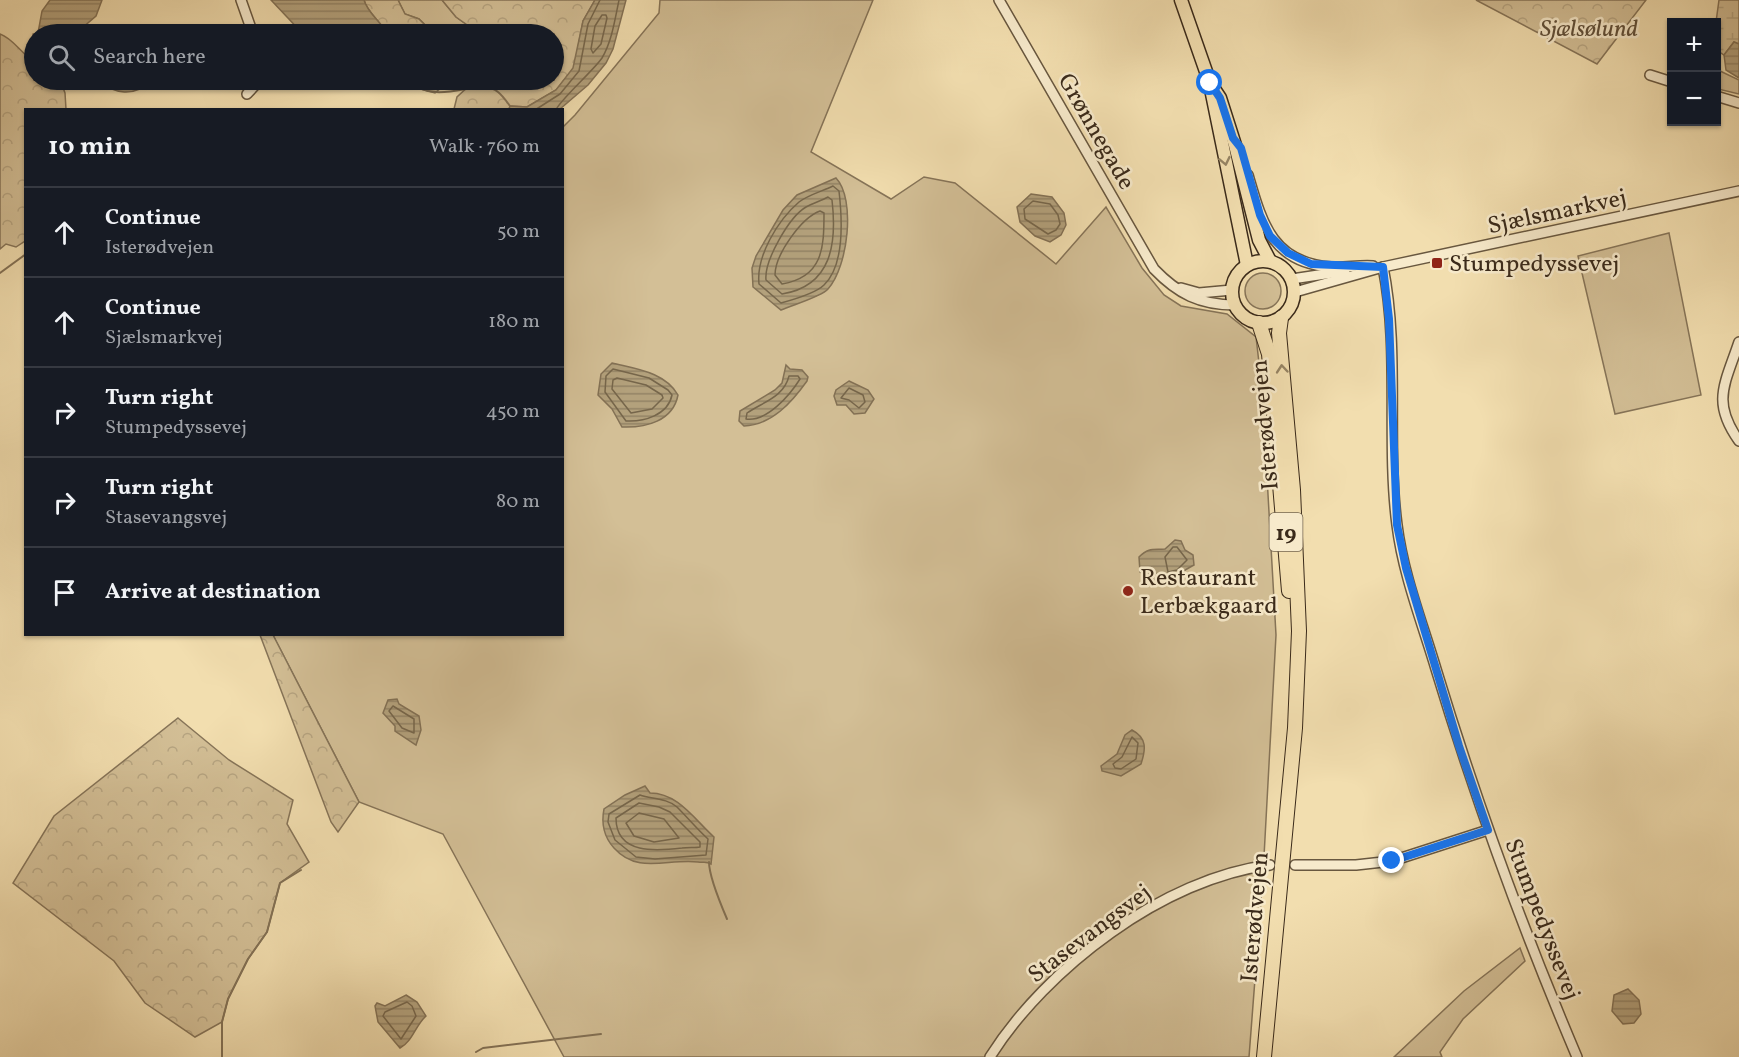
<!DOCTYPE html>
<html lang="en">
<head>
<meta charset="utf-8">
<style>
  body { margin:0; font-family:Vollkorn,serif; background:#20242c; color:#f1f3f6 }
  .controls { position:absolute; right:18px; top:18px; display:grid; overflow:hidden; border-radius:0px; box-shadow:0 2px 4px #0004 }
  .controls button { width:54px; height:54px; display:grid; place-items:center; padding:0; border:0; border-bottom:2px solid #363941; background:#171b24; color:#f1f3f6; font:30px sans-serif }
  .stop { position:absolute; width:18px; height:18px; margin:-14px; border:4px solid #1a73e8; border-radius:50%; background:#fff }
  .stop.end { background:#1a73e8; border-color:#fff; box-shadow:0 2px 6px #0008 }
  .list { margin:0; padding:0; list-style:none }
  h2 { display:flex; justify-content:space-between; align-items:center; height:78px; margin:0; padding:0 24px; font-size:26px }
  h2 small { font-size:20px; font-weight:400; color:#9ea1a6 }
  .list li { display:grid; grid-template-columns:39px 1fr auto; gap:18px; align-items:center; box-sizing:border-box; height:90px; padding:0 24px; border-top:2px solid #363941 }
  .list b { display:block; font-size:22px; white-space:nowrap }
  .list p { margin:0; font-size:20px; white-space:nowrap; color:#9ea1a6 }
  .list em { font-size:20px; font-style:normal; color:#9ea1a6 }
  .icon { flex:none; width:33px; height:33px; fill:none; stroke:currentColor; stroke-width:2; stroke-linecap:round; stroke-linejoin:round }
  .map { position:relative; flex:none; width:1739px; height:1057px; overflow:hidden }
  .search { position:absolute; background:#171b24; box-shadow:0 2px 4px #0004; left:24px; top:24px; width:540px; height:66px; display:flex; align-items:center; gap:15px; box-sizing:border-box; padding:0 21px; border-radius:33px; color:#9ea1a6; font-size:22px }
  .panel { position:absolute; background:#171b24; box-shadow:0 2px 4px #0004; left:24px; top:108px; width:540px; height:528px; border-radius:0px }
  .map>svg:first-child { display:block }
  .grass { fill:#d3bf96; stroke:#867458; stroke-width:1.5 }
  .forest { fill:url(#forest-crowns); stroke:#867458; stroke-width:1.5 }
  .wetland { fill:url(#wetland-marsh); stroke:#867458; stroke-width:1.5 }
  .water { fill:url(#water-rules); stroke:#837155; stroke-width:1.5 }
  .lines { fill:none; stroke-linecap:round; stroke-linejoin:round }
  .shore { stroke:#76664b; stroke-width:1.5 }
  .stream { stroke:#837155; stroke-width:2 }
  .minor-casing { stroke:#68573f; stroke-width:12 }
  .major-casing { stroke:#3a2a1a; stroke-width:15 }
  .highway-casing { stroke:#3a2a1a; stroke-width:16 }
  .minor { stroke:#f7eacb; stroke-width:9 }
  .major { stroke:#f2deaf; stroke-width:12 }
  .highway { stroke:#f2deaf; stroke-width:14 }
  .oneway { stroke:#968464 }
  .route { stroke:#1a73e8; stroke-width:8 }
  .poi-dot { fill:#8f2418; stroke:#f7eacb; stroke-width:2 }
  .labels { text-anchor:middle; stroke-width:5; stroke-linejoin:round; paint-order:stroke }
  .shield { fill:#f7eacb; stroke:#73644f; stroke-width:1.5 }
  .shield-label { font-size:22px; font-weight:bold; fill:#3a2a1a }
  .park-label { font-size:24px; font-style:italic; fill:#604f39; stroke:#f7eacb }
  .street-label { font-size:24px; fill:#3a2a1a; stroke:#f7eacb }
  .poi-label { font-size:24px; fill:#3a2a1a; stroke:#f7eacb; text-anchor:start }
</style>
</head>
<body>
<div class="map">
<svg width="1739" height="1057" viewBox="0 0 1739 1057">
  <defs>
    <pattern id="forest-crowns" width="20" height="18" patternUnits="userSpaceOnUse" patternTransform="scale(1.5)"><rect width="20" height="18" fill="#d3bf96"/><path d="M2 6a3 3 0 1 1 6 0M12 15a3 3 0 1 1 6 0" fill="none" stroke="#b6a481"/></pattern>
    <pattern id="wetland-marsh" width="20" height="14" patternUnits="userSpaceOnUse" patternTransform="scale(1.5)"><rect width="20" height="14" fill="#d3bf96"/><path d="M1 5h8M5 5V1M11 12h8M15 12V8" fill="none" stroke="#b6a481"/></pattern>
    <pattern id="water-rules" width="6" height="5" patternUnits="userSpaceOnUse" patternTransform="scale(1.5)"><rect width="6" height="5" fill="#b3a17c"/><path d="M0 2.5h6" fill="none" stroke="#938365"/></pattern>
  </defs>
  <rect width="100%" height="100%" fill="#f2deaf"/>
  <filter id="stains"><feTurbulence type="fractalNoise" baseFrequency=".00333" numOctaves="4"/><feColorMatrix values="0 0 0 0 .2 0 0 0 0 .09 0 0 0 0 .02 0 0 0 .5 -.17"/></filter>
  <radialGradient id="worn" r=".72"><stop offset=".6" stop-color="#630" stop-opacity="0"/><stop offset="1" stop-color="#630" stop-opacity=".3"/></radialGradient>
  <g class="grass">
    <polygon points="398,0 442,0 456,17 480,34 434,34 419,19 405,14"/>
    <polygon points="660,0 873,0 811,152 891,199 924,177 955,183 1056,264 1106,207 1142,268 1164,295 1181,306 1227,314 1256,337 1262,389 1276,635 1263,875 1249,1057 564,1057 443,834 359,802 273,635 562,634 563,127 575,115 659,13"/>
    <polygon points="1718,70 1739,80 1739,94 1718,89"/>
    <polygon points="1669,233 1701,395 1615,414 1578,256"/>
    <circle cx="1263" cy="291" r="18"/>
    <polygon points="1520,948 1525,961 1463,1019 1440,1052 1442,1057 1394,1057 1464,991"/>
  </g>
  <g class="forest">
    <path d="M364,0H398L405,14L419,19L434,34H387C381,21 368,14 364,0Z"/>
    <polygon points="442,0 595,0 583,21 574,68 556,90 527,107 511,106 508,110 454,109 457,97 472,83 468,80 554,80 554,34 480,34 456,17"/>
    <polygon points="1476,0 1646,0 1597,64"/>
    <path d="M0,34C14,39 21,54 34,61V80H60L65,93L66,109L26,110L25,241L16,247L6,244L0,249Z"/>
    <polygon points="405,80 450,80 435,93 414,87"/>
    <polygon points="260,635 273,635 359,802 338,832 331,822"/>
    <polygon points="178,718 229,760 293,800 287,824 309,862 280,883 267,932 248,959 228,999 222,1022 195,1037 145,1003 114,961 13,883 54,816"/>
  </g>
  <polygon class="wetland" points="1719,0 1739,0 1739,44 1734,42 1724,55 1718,51 1716,22"/>
  <g class="water">
    <polygon points="50,0 102,0 96,16 75,34 34,34 34,43 33,34 38,33 42,11"/>
    <path d="M271,0H364C368,14 381,21 387,34H303Z"/>
    <polygon points="595,0 626,0 613,49 606,63 588,85 560,109 509,109 510,106 527,107 556,90 573,68 583,21"/>
    <polygon points="1734,42 1739,44 1739,78 1726,70 1724,55"/>
    <path d="M96,80H151C135,98 114,94 96,80Z"/>
    <path d="M836,178C856,199 848,267 828,289C821,297 792,305 781,310L753,287L752,268L756,256L783,210L797,195Z"/>
    <polygon points="1031,194 1052,197 1064,213 1066,225 1061,235 1050,242 1035,236 1020,222 1017,207"/>
    <path d="M612,363C636,369 665,372 678,395C673,421 646,428 622,427L612,409L598,395L601,374Z"/>
    <path d="M786,365L790,369L802,370L808,377L807,381C792,402 772,425 744,426L739,421L740,411L775,390L782,383Z"/>
    <polygon points="849,381 868,390 874,399 865,413 854,414 846,405 837,405 834,396 836,390"/>
    <path d="M1175,540L1181,541L1185,550L1193,555L1194,565C1175,575 1161,590 1140,572L1139,557C1149,547 1154,550 1165,549Z"/>
    <polygon points="397,699 399,704 419,716 421,730 416,745 395,731 395,726 383,713 388,700"/>
    <path d="M1132,730C1147,738 1146,749 1141,764L1121,776L1102,771L1101,766L1117,754L1125,735Z"/>
    <path d="M645,786L650,793C678,793 694,819 714,837L711,864C706,861 704,863 698,862C668,858 638,875 614,848C604,837 601,824 604,809L625,795Z"/>
    <polygon points="1628,989 1639,1000 1641,1014 1634,1023 1623,1024 1612,1011 1614,995"/>
    <path d="M406,995L417,1002L426,1016C415,1026 413,1041 400,1048L378,1022L375,1006L377,1003L385,1006Z"/>
  </g>
  <g class="lines">
    <g class="shore">
      <polygon points="602,15 606,15 607,18 601,44 593,53 591,49 595,26"/>
      <polyline points="535,110 560,94 579,71 588,24 600,0"/>
      <path d="M556,110C558,102 594,70 602,58C612,41 615,19 619,0"/>
      <path d="M833,186L839,191C842,217 845,265 824,285C816,293 792,300 781,303L759,284C756,256 778,220 799,202C808,195 823,191 833,186Z"/>
      <path d="M828,197L832,200C837,243 832,286 782,294L766,280C764,261 789,217 806,207C813,203 821,201 828,197Z"/>
      <polygon points="1033,201 1050,204 1058,215 1060,224 1056,230 1048,234 1025,219 1024,209"/>
      <path d="M820,211L824,213C824,248 823,277 782,284L775,275C775,255 801,218 820,211Z"/>
      <path d="M613,369L649,378L668,390L672,395C668,415 644,422 626,421L605,392L606,376Z"/>
      <path d="M789,376H798L800,379C790,395 767,422 746,419L747,413C763,402 784,397 789,376Z"/>
      <polygon points="617,378 646,385 662,395 663,398 652,409 631,413 612,389 613,380"/>
      <polygon points="849,388 863,395 865,402 859,408 849,400 841,398"/>
      <polygon points="1173,547 1177,547 1187,560 1177,570 1168,572 1165,557"/>
      <polygon points="393,706 414,719 414,733 402,728 389,711"/>
      <polygon points="1132,737 1138,743 1136,759 1121,769 1115,768 1113,764 1122,757"/>
      <path d="M640,795C651,799 667,798 677,807C687,817 697,829 708,839L706,855L655,859L636,857L615,840L608,822L609,814Z"/>
      <path d="M639,803L659,807L670,812L700,842V847C695,848 688,847 682,848C657,851 616,855 616,818Z"/>
      <polygon points="639,813 664,819 679,838 654,842 634,836 626,823"/>
      <polygon points="407,1002 412,1006 416,1016 401,1039 383,1016 385,1012"/>
    </g>
    <g class="stream">
      <path d="M405,80C441,109 479,75 498,92C503,96 507,102 510,106"/>
      <polyline points="0,273 26,254"/>
      <path d="M709,862C709,875 721,905 727,919"/>
      <polyline points="476,1052 483,1048 601,1034"/>
      <polyline points="222,1057 222,1022 228,999 248,959 267,932 280,883 301,870"/>
    </g>
    <defs>
      <g id="minor">
        <polyline points="241,0 253,34"/>
        <path d="M999,0L1154,269C1178,294 1200,305 1235,305"/>
        <polyline points="1650,75 1672,82"/>
        <polyline points="247,94 260,80"/>
        <polyline points="1716,96 1739,103"/>
        <path d="M1248,175C1262,223 1272,263 1331,267C1345,268 1358,265 1373,266"/>
        <path d="M1383,267C1400,351 1386,440 1397,525C1403,574 1422,622 1436,669C1476,801 1523,930 1577,1057"/>
        <polyline points="1292,279 1345,271"/>
        <polyline points="1181,288 1199,293 1232,290"/>
        <polyline points="1295,292 1383,267 1739,191"/>
        <path d="M1739,342C1725,384 1711,402 1739,441"/>
        <polyline points="1295,865 1356,865 1392,861 1488,830"/>
        <path d="M990,1057C1046,968 1164,878 1270,865"/>
      </g>
      <g id="major">
        <polyline points="1181,0 1210,83 1220,98 1235,145 1259,240 1270,261"/>
        <polyline points="1210,84 1247,265"/>
        <circle cx="1263" cy="292" r="31"/>
      </g>
      <g id="highway">
        <polyline points="1259,323 1269,354 1289,591"/>
        <polyline points="1264,1057 1295,728 1299,631 1293,490 1279,333 1281,318"/>
      </g>
    </defs>
    <use href="#minor" class="minor-casing"/>
    <use href="#major" class="major-casing"/>
    <use href="#highway" class="highway-casing"/>
    <use href="#minor" class="minor"/>
    <use href="#major" class="major"/>
    <use href="#highway" class="highway"/>
  </g>
  <defs><path id="oneway-chevron" d="M-2-3.5L2.5 0L-2 3.5" fill="none" stroke-width="1.6" stroke-linecap="round" stroke-linejoin="round" transform="scale(1.5)"/></defs>
  <g class="oneway">
    <use href="#oneway-chevron" transform="translate(1225 161) rotate(78)"/>
    <use href="#oneway-chevron" transform="translate(1282 369) rotate(-95)"/>
  </g>
  <g class="lines">
    <polyline class="route" points="1210,83 1220,98 1233,138 1241,148 1260,215 1270,236 1288,253 1311,264 1383,267 1389,319 1397,525 1406,568 1459,746 1488,830 1392,861"/>
  </g>
  <g class="poi-dot">
    <rect x="1431" y="257" width="12" height="12" rx="3"/>
    <circle cx="1128" cy="591" r="6"/>
  </g>
  <g class="labels">
    <rect class="shield" x="1269.5" y="513" width="33" height="38" rx="4.5"/>
    <g class="shield-label">
      <text x="1286" y="540">19</text>
    </g>
    <g class="park-label">
      <text x="1589" y="36">Sjælsølund</text>
    </g>
    <g class="street-label">
      <text transform="translate(1097 131) rotate(60)" y="8">Grønnegade</text>
      <text transform="translate(1557 211) rotate(-12)" y="8">Sjælsmarkvej</text>
      <text transform="translate(1264 425) rotate(-95)" y="8">Isterødvejen</text>
      <text transform="translate(1254 917) rotate(-85)" y="8">Isterødvejen</text>
      <text transform="translate(1543 919) rotate(69)" y="8">Stumpedyssevej</text>
      <text transform="translate(1089 933) rotate(-37)" y="8">Stasevangsvej</text>
    </g>
    <g class="poi-label">
      <text x="1449" y="271">Stumpedyssevej</text>
      <text x="1140" y="585">Restaurant<tspan x="1140" dy="28">Lerbækgaard</tspan></text>
    </g>
  </g>
  <rect width="100%" height="100%" filter="url(#stains)"/>
  <rect width="100%" height="100%" fill="url(#worn)"/>
</svg>
<div class="controls">
<button>+</button>
<button>−</button>
</div>
<div class="stop" style="left:1210px;top:83px"></div>
<div class="stop end" style="left:1392px;top:861px"></div>
<div class="search"><svg class="icon" aria-label="search" viewBox="0 0 24 24"><circle cx="10" cy="10" r="6"/><path d="M15 15l6 6"/></svg>Search here</div>
<section class="panel">
<h2>10 min<small>Walk · 760 m</small></h2>
<ul class="list">
<li><svg class="icon" aria-label="ahead" viewBox="0 0 24 24"><path d="M12 20V5M6 11l6-6 6 6"/></svg><div><b>Continue</b><p>Isterødvejen</p></div><em>50 m</em></li>
<li><svg class="icon" aria-label="ahead" viewBox="0 0 24 24"><path d="M12 20V5M6 11l6-6 6 6"/></svg><div><b>Continue</b><p>Sjælsmarkvej</p></div><em>180 m</em></li>
<li><svg class="icon" aria-label="right" viewBox="0 0 24 24"><path d="M7 20v-9h11M14 6l5 5-5 5"/></svg><div><b>Turn right</b><p>Stumpedyssevej</p></div><em>450 m</em></li>
<li><svg class="icon" aria-label="right" viewBox="0 0 24 24"><path d="M7 20v-9h11M14 6l5 5-5 5"/></svg><div><b>Turn right</b><p>Stasevangsvej</p></div><em>80 m</em></li>
<li><svg class="icon" aria-label="arrive" viewBox="0 0 24 24"><path d="M6 21V4h12l-3 4 3 4H6"/></svg><div><b>Arrive at destination</b></div></li>
</ul>
</section>
</div>
</body>
</html>
